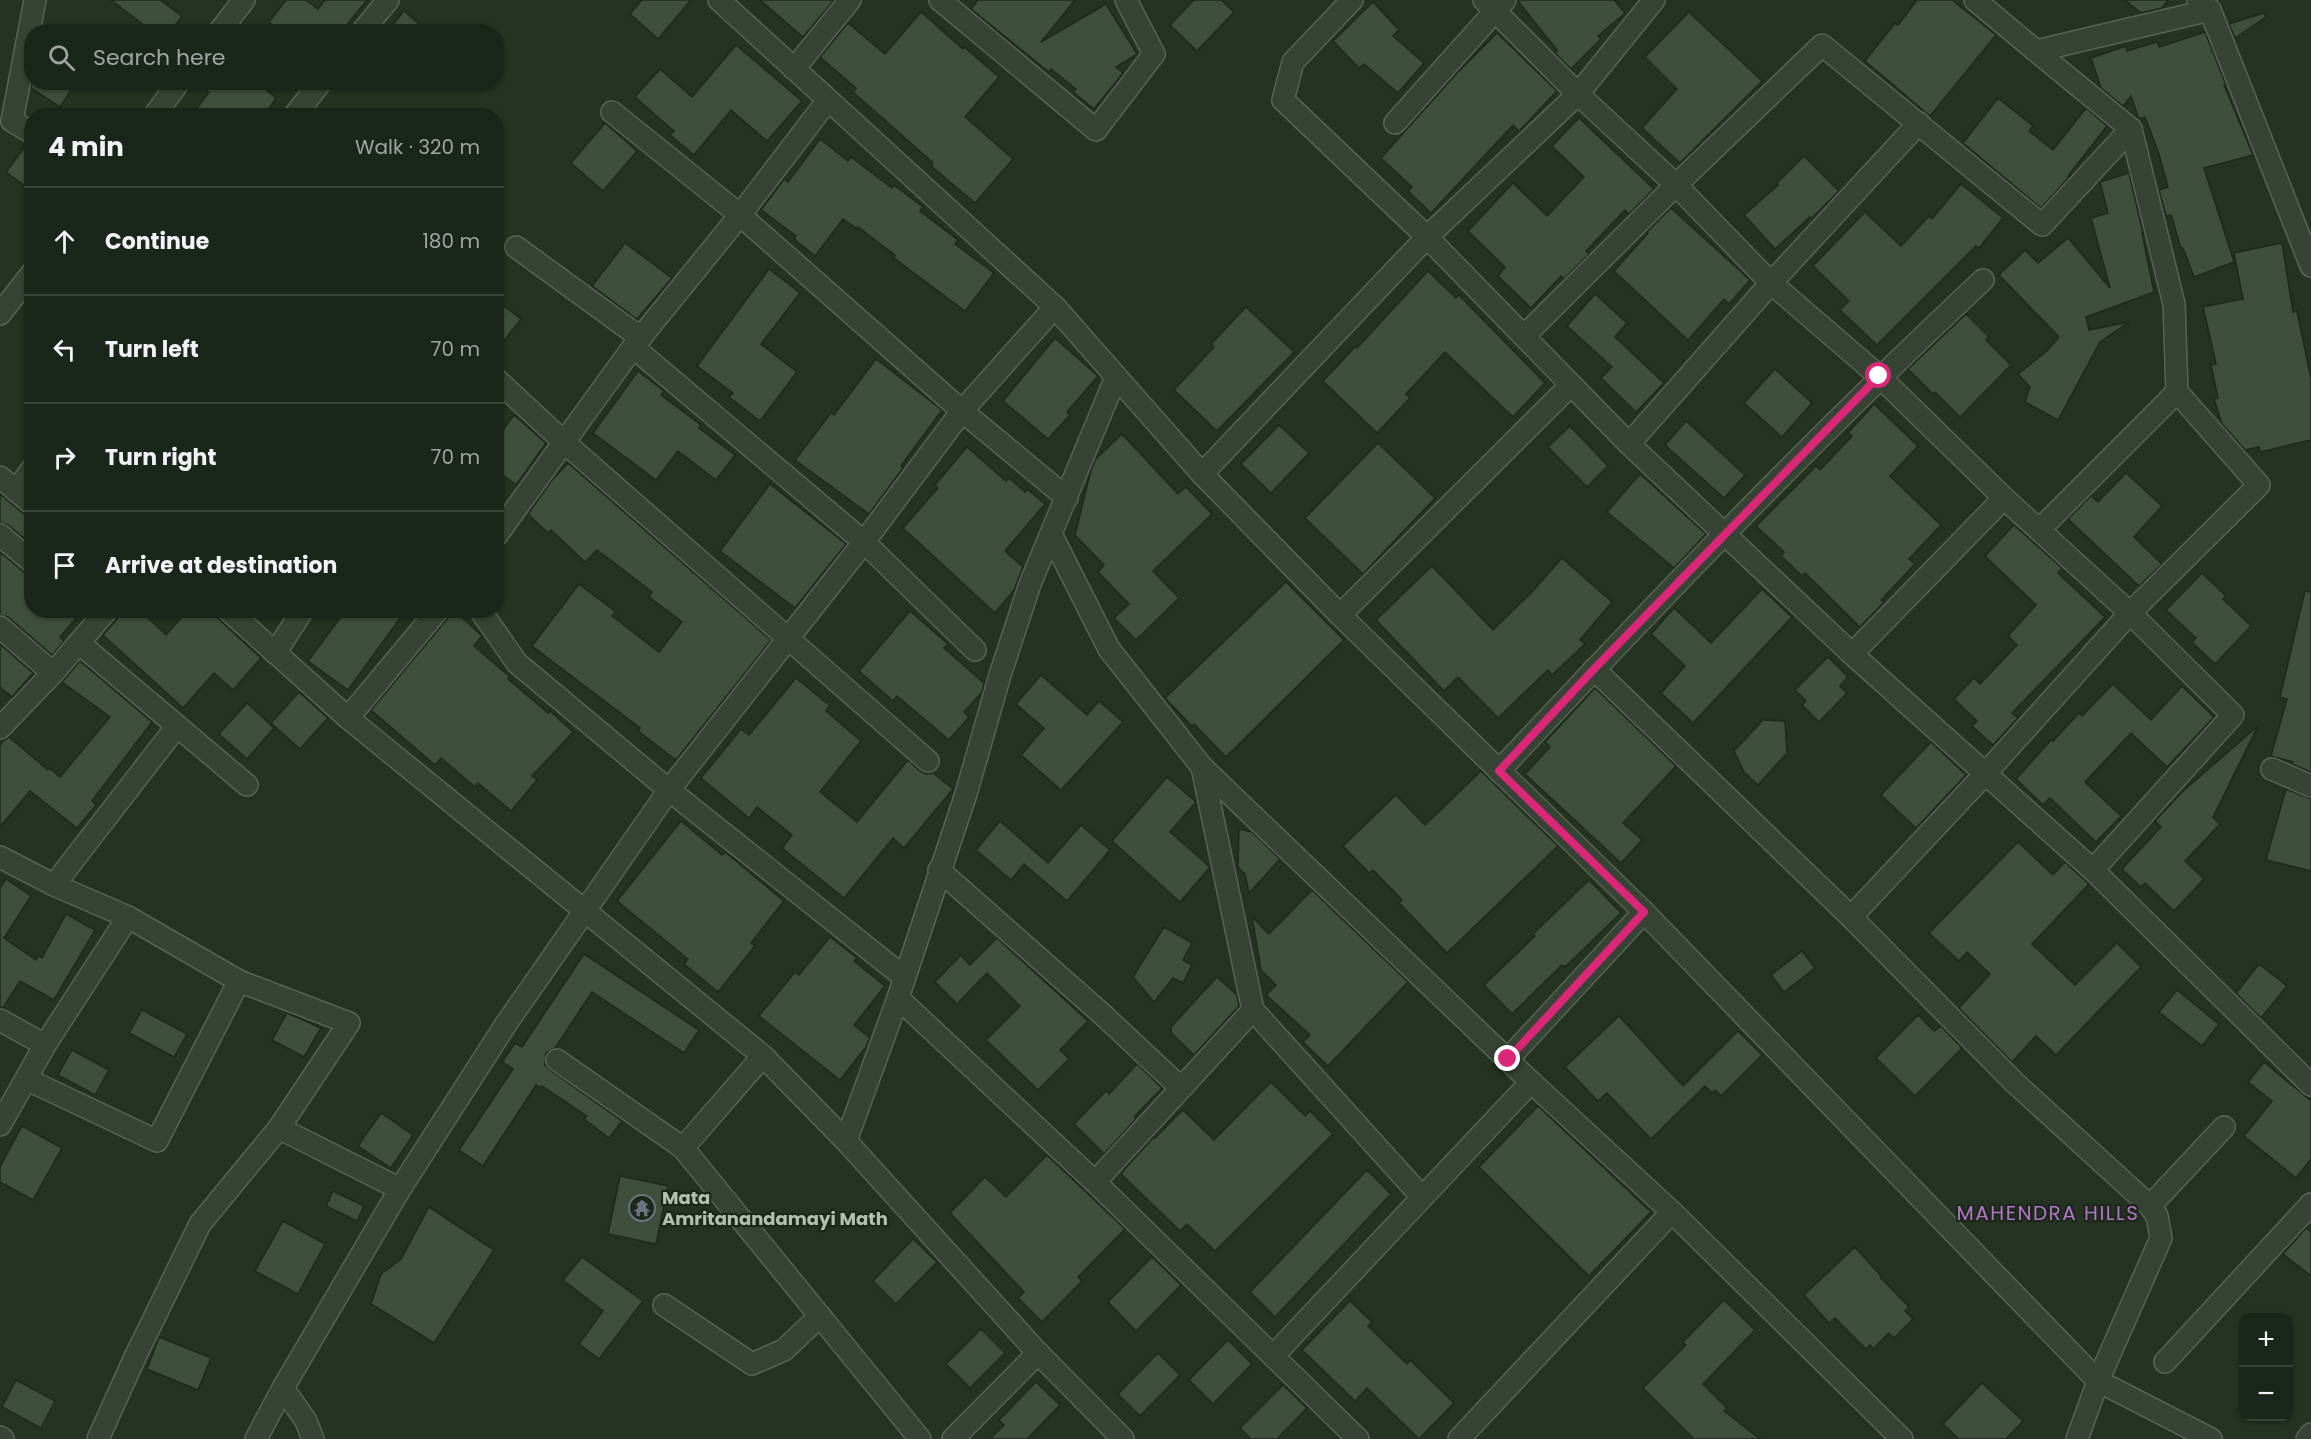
<!DOCTYPE html>
<html lang="en">
<head>
<meta charset="utf-8">
<style>
  body { margin:0; font-family:Poppins,sans-serif; background:#242e23; color:#f1f3f6 }
  .controls { position:absolute; right:18px; bottom:18px; display:grid; overflow:hidden; border-radius:12px; box-shadow:0 2px 4px #0004 }
  .controls button { width:54px; height:54px; display:grid; place-items:center; padding:0; border:0; border-bottom:2px solid #394339; background:#1b261a; color:#f1f3f6; font:30px sans-serif }
  .stop { position:absolute; width:18px; height:18px; margin:-14px; border:4px solid #db2777; border-radius:50%; background:#fff }
  .stop.end { background:#db2777; border-color:#fff; box-shadow:0 2px 6px #0008 }
  .list { margin:0; padding:0; list-style:none }
  h2 { display:flex; justify-content:space-between; align-items:center; height:78px; margin:0; padding:0 24px; font-size:26px }
  h2 small { font-size:20px; font-weight:400; color:#a0a5a2 }
  .list li { display:grid; grid-template-columns:39px 1fr auto; gap:18px; align-items:center; box-sizing:border-box; height:108px; padding:0 24px; border-top:2px solid #394339 }
  .list b { display:block; font-size:22px; white-space:nowrap }
  .list em { font-size:20px; font-style:normal; color:#a0a5a2 }
  .icon { flex:none; width:33px; height:33px; fill:none; stroke:currentColor; stroke-width:2; stroke-linecap:round; stroke-linejoin:round }
  .map { position:relative; flex:none; width:2311px; height:1439px; overflow:hidden }
  .search { position:absolute; background:#1b261a; box-shadow:0 2px 4px #0004; left:24px; top:24px; width:480px; height:66px; display:flex; align-items:center; gap:15px; box-sizing:border-box; padding:0 21px; border-radius:24px; color:#a0a5a2; font-size:22px }
  .panel { position:absolute; background:#1b261a; box-shadow:0 2px 4px #0004; left:24px; top:108px; width:480px; height:510px; border-radius:24px }
  .map>svg:first-child { display:block }
  .building { fill:#3e503b; stroke:#1e2a1c; stroke-width:1.5 }
  .lines { fill:none; stroke-linecap:round; stroke-linejoin:round }
  .minor-casing { stroke:#576455; stroke-width:24 }
  .minor { stroke:#374435; stroke-width:21 }
  .route { stroke:#db2777; stroke-width:8 }
  .labels { text-anchor:middle; stroke-width:4.5; stroke-linejoin:round; paint-order:stroke }
  .poi-label { font-size:18px; font-weight:bold; fill:#b1c0af; stroke:#1c281a; text-anchor:start }
  .neighbourhood-label { font-size:20px; letter-spacing:1.5px; fill:#b276c9; stroke:#1c281a }
</style>
</head>
<body>
<div class="map">
<svg width="2311" height="1439" viewBox="0 0 2311 1439">
  <rect width="100%" height="100%" fill="#243322"/>
  <g class="building">
    <polygon points="111,0 160,0 182,16 170,32 153,32"/>
    <polygon points="286,0 306,0 318,9 325,0 367,0 341,32 282,32 269,22"/>
    <polygon points="642,0 691,0 658,39 630,14"/>
    <polygon points="760,0 834,0 803,37"/>
    <polygon points="978,0 1075,0 1041,42 1106,4 1137,54 1116,67 1123,73 1094,109 1073,92 1076,89 1051,69 1049,72 971,9"/>
    <polygon points="1194,0 1221,0 1234,12 1197,51 1170,25"/>
    <polygon points="1517,0 1614,0 1625,13 1598,36 1601,39 1571,69 1555,53 1557,50"/>
    <polygon points="1917,0 1952,0 1996,35 1930,116 1865,61 1895,23 1898,25"/>
    <polygon points="2125,0 2168,0 2162,8 2141,13"/>
    <polygon points="1373,2 1399,30 1393,36 1424,63 1398,93 1364,64 1359,68 1333,41"/>
    <polygon points="404,11 428,32 387,32"/>
    <polygon points="921,12 963,49 964,47 999,77 965,117 1013,159 975,203 931,166 933,163 853,92 856,88 820,57 848,23 885,54"/>
    <polygon points="1689,12 1762,81 1680,163 1642,128 1677,89 1645,57"/>
    <polygon points="2264,13 2266,17 2235,38 2229,24"/>
    <polygon points="2205,32 2226,85 2224,85 2253,155 2204,168 2234,262 2194,277 2183,248 2181,248 2171,215 2166,216 2159,190 2168,187 2159,154 2145,117 2139,119 2131,96 2123,106 2101,88 2091,58 2126,46 2127,51 2157,42 2159,47"/>
    <polygon points="1497,33 1557,91 1519,131 1513,125 1431,213 1408,191 1412,187 1381,158 1457,73"/>
    <polygon points="736,45 802,101 767,141 731,110 694,155 670,135 674,131 635,97 660,69 692,97"/>
    <polygon points="32,82 76,82 60,107 31,88"/>
    <polygon points="197,82 256,82 276,98 264,116 191,116 209,92"/>
    <polygon points="1998,98 2033,126 2029,131 2053,150 2086,108 2107,126 2068,176 2071,175 2041,208 1963,143"/>
    <polygon points="1579,118 1654,189 1629,214 1625,210 1586,251 1589,254 1564,279 1561,276 1531,308 1498,276 1505,267 1468,231 1513,183 1547,216 1584,177 1552,146"/>
    <polygon points="605,123 637,151 603,191 571,163"/>
    <polygon points="820,139 848,161 851,157 892,188 894,185 923,207 920,211 958,240 955,244 994,273 965,311 894,258 895,255 858,227 857,229 843,219 815,256 794,239 796,236 761,210 784,179 788,182"/>
    <polygon points="27,144 32,146 32,191 6,172"/>
    <polygon points="1804,156 1839,191 1812,218 1810,217 1775,249 1744,215 1778,185 1777,183"/>
    <polygon points="2129,173 2143,233 2142,233 2154,292 2086,317 2089,330 2129,322 2100,342 2058,420 2025,402 2030,387 2018,374 2047,351 2059,337 1999,275 2025,250 2038,263 2068,238 2110,288 2091,218 2108,213 2100,182"/>
    <polygon points="1961,184 2003,218 1979,248 1976,246 1877,345 1840,310 1849,301 1813,266 1865,212 1901,246 1929,216 1932,219"/>
    <polygon points="1671,208 1750,280 1729,304 1724,299 1688,340 1614,271 1648,233 1647,232"/>
    <polygon points="625,243 672,278 637,319 592,286"/>
    <polygon points="2282,243 2293,312 2297,311 2311,379 2311,440 2260,452 2259,447 2245,450 2222,424 2214,399 2218,398 2211,365 2216,364 2203,307 2243,299 2234,253"/>
    <polygon points="769,269 800,293 761,344 797,372 760,421 729,397 733,393 697,366"/>
    <polygon points="1428,271 1456,298 1459,295 1545,383 1513,417 1445,352 1406,394 1410,398 1377,433 1323,381 1356,346 1357,348"/>
    <polygon points="1595,294 1627,323 1615,337 1664,383 1636,412 1601,378 1612,367 1567,326"/>
    <polygon points="496,300 521,319 496,351"/>
    <polygon points="1246,307 1294,352 1217,431 1174,390 1214,347 1211,344"/>
    <polygon points="1966,314 1989,337 1986,340 2011,365 1960,417 1935,392 1933,394 1908,369"/>
    <polygon points="1055,338 1098,376 1067,412 1070,415 1048,439 1003,401"/>
    <polygon points="876,359 942,410 901,466 903,468 869,514 795,460 831,413 834,415"/>
    <polygon points="1775,369 1812,403 1782,437 1744,403"/>
    <polygon points="638,371 664,391 661,395 701,425 699,428 735,455 716,480 678,451 656,480 593,433"/>
    <polygon points="1874,404 1918,446 1890,476 1941,525 1909,559 1915,564 1881,600 1884,602 1860,627 1805,573 1802,576 1781,556 1784,552 1756,526 1816,466 1820,470 1852,436 1848,433"/>
    <polygon points="514,415 546,443 516,485 496,470 496,439"/>
    <polygon points="1686,421 1745,475 1724,498 1665,445"/>
    <polygon points="1279,425 1309,453 1271,493 1241,464"/>
    <polygon points="1570,426 1608,466 1587,487 1548,447"/>
    <polygon points="1122,434 1178,494 1186,487 1212,514 1153,571 1179,598 1136,640 1114,618 1129,604 1098,572 1104,565 1075,535 1090,474 1095,460"/>
    <polygon points="1378,443 1435,498 1363,574 1305,518"/>
    <polygon points="967,447 1006,481 1009,478 1025,492 1027,489 1045,504 1005,551 1023,567 1014,590 995,613 903,528 938,488 935,485"/>
    <polygon points="568,463 771,640 676,760 638,731 640,728 532,646 579,584 616,612 612,616 659,652 682,622 649,597 652,592 597,550 585,562 551,530 548,533 528,514 552,480"/>
    <polygon points="2126,473 2162,506 2134,537 2162,564 2139,586 2068,519 2091,496 2098,502"/>
    <polygon points="1640,474 1706,534 1674,568 1607,512"/>
    <polygon points="770,484 846,544 795,608 720,551"/>
    <polygon points="0,494 24,514 32,516 32,545 8,525 0,523"/>
    <polygon points="2014,525 2062,568 2058,573 2105,617 2012,713 2018,718 1993,745 1972,726 1977,721 1954,699 1974,678 1980,684 2017,645 2008,636 2036,605 1985,556"/>
    <polygon points="0,552 24,572 32,574 32,610 83,610 60,637 64,641 52,655 8,617 0,615"/>
    <polygon points="1562,558 1612,602 1580,640 1585,644 1552,675 1548,670 1498,718 1458,677 1444,691 1376,620 1432,566 1493,630 1533,591"/>
    <polygon points="2202,573 2226,596 2223,599 2251,626 2215,664 2192,642 2196,638 2166,610"/>
    <polygon points="1286,582 1344,640 1226,757 1194,724 1192,726 1165,698"/>
    <polygon points="1762,589 1792,617 1693,723 1661,693 1685,666 1651,634 1674,608 1711,643"/>
    <polygon points="2305,591 2311,592 2311,772 2292,764 2293,762 2271,756 2287,699 2280,697"/>
    <polygon points="125,610 140,610 166,635 188,610 209,610 261,658 233,690 214,673 183,708 103,635"/>
    <polygon points="346,610 406,610 348,690 308,661"/>
    <polygon points="450,610 454,610 482,636 474,646 510,677 508,679 548,713 550,711 573,732 532,776 537,780 511,811 478,783 475,787 441,758 435,765 371,710 448,618"/>
    <polygon points="910,611 948,644 944,648 984,683 982,692 964,712 969,717 949,740 897,696 893,701 859,671"/>
    <polygon points="0,644 33,673 12,697 0,687"/>
    <polygon points="1828,657 1848,677 1840,686 1847,693 1819,722 1802,705 1806,701 1795,690"/>
    <polygon points="80,661 152,722 92,801 96,805 77,828 30,791 0,827 0,745 4,740 9,737 48,770 49,768 60,777 110,717 62,682"/>
    <polygon points="1041,675 1087,715 1099,701 1123,722 1061,790 1021,755 1044,728 1016,704"/>
    <polygon points="796,678 830,706 826,711 861,741 820,792 857,822 908,760 920,771 926,774 933,773 953,789 904,848 893,838 844,898 782,848 792,835 757,807 749,818 701,778 741,729 749,735"/>
    <polygon points="2113,684 2151,720 2182,686 2214,717 2167,767 2131,733 2085,782 2121,816 2096,842 2050,798 2043,805 2016,779 2051,740 2053,741 2079,713 2082,716"/>
    <polygon points="1595,688 1676,766 1623,823 1642,840 1621,863 1525,774 1550,747 1545,742"/>
    <polygon points="299,692 328,718 300,749 271,723"/>
    <polygon points="247,703 274,728 247,759 219,734"/>
    <polygon points="1763,720 1785,721 1787,753 1758,785 1744,772 1734,751"/>
    <polygon points="2258,726 2213,817 2220,824 2185,861 2204,879 2174,911 2145,883 2141,887 2122,869 2161,827 2155,821 2182,792"/>
    <polygon points="1931,742 1966,775 1916,828 1881,795"/>
    <polygon points="1481,771 1558,846 1447,953 1399,903 1402,900 1373,870 1369,873 1343,846 1396,795 1425,825"/>
    <polygon points="1167,777 1196,802 1170,832 1210,867 1180,902 1112,841"/>
    <polygon points="2286,789 2311,799 2311,871 2266,860"/>
    <polygon points="681,821 722,855 725,852 784,901 751,943 755,946 718,992 684,964 688,959 617,901"/>
    <polygon points="1000,821 1048,863 1081,825 1110,850 1067,901 1024,864 1011,880 976,850"/>
    <polygon points="1239,829 1252,832 1280,859 1249,893 1245,874 1238,867"/>
    <polygon points="2018,842 2053,875 2065,862 2089,884 2032,944 2075,985 2117,943 2141,967 2056,1055 2036,1036 2012,1062 1959,1008 1990,974 1967,952 1959,961 1929,933"/>
    <polygon points="6,879 31,896 4,938 36,960 38,956 42,958 66,914 95,930 54,1000 20,981 3,1008 0,1007 0,888"/>
    <polygon points="1589,880 1621,913 1565,967 1562,965 1512,1014 1484,985 1535,936 1533,934"/>
    <polygon points="1312,890 1408,982 1328,1066 1303,1042 1310,1035 1266,995 1276,985 1261,970 1252,917 1269,934"/>
    <polygon points="1164,927 1192,943 1183,960 1192,965 1183,983 1173,978 1154,1002 1133,977"/>
    <polygon points="830,937 857,958 854,961 885,986 854,1025 870,1038 866,1047 840,1080 759,1016 795,972 799,975"/>
    <polygon points="997,938 1088,1021 1060,1050 1069,1059 1038,1090 986,1040 1020,1006 987,973 957,1004 935,982 961,955 970,965"/>
    <polygon points="1802,951 1815,968 1784,992 1771,975"/>
    <polygon points="584,954 699,1030 684,1053 592,992 555,1048 546,1053 545,1065 550,1070 622,1121 609,1138 584,1119 587,1116 542,1086 541,1088 536,1085 483,1166 459,1150 513,1069 502,1062 515,1043 522,1047"/>
    <polygon points="2259,964 2287,986 2261,1018 2236,993"/>
    <polygon points="1217,977 1237,995 1239,1006 1194,1055 1171,1033 1171,1027"/>
    <polygon points="2177,990 2219,1024 2202,1046 2159,1012"/>
    <polygon points="142,1010 187,1034 174,1057 129,1033"/>
    <polygon points="287,1013 321,1028 304,1057 272,1040"/>
    <polygon points="1918,1015 1934,1031 1941,1026 1962,1048 1915,1096 1876,1058"/>
    <polygon points="1619,1016 1683,1086 1738,1031 1762,1055 1721,1096 1715,1090 1712,1093 1705,1086 1651,1139 1607,1093 1598,1101 1565,1067"/>
    <polygon points="72,1050 109,1070 95,1095 58,1075"/>
    <polygon points="2264,1062 2311,1101 2311,1159 2296,1178 2244,1136 2272,1101 2248,1082"/>
    <polygon points="1137,1064 1162,1088 1134,1117 1136,1119 1104,1154 1074,1124 1106,1091 1109,1094"/>
    <polygon points="1271,1082 1305,1116 1310,1111 1333,1134 1215,1251 1187,1224 1180,1231 1122,1175 1122,1172 1154,1137 1155,1138 1183,1110 1214,1140"/>
    <polygon points="1538,1106 1651,1212 1589,1276 1479,1167"/>
    <polygon points="381,1113 413,1135 391,1168 358,1146"/>
    <polygon points="22,1126 62,1148 33,1200 0,1182 0,1167"/>
    <polygon points="1047,1155 1125,1229 1078,1277 1082,1281 1042,1322 1018,1298 1024,1292 950,1213 985,1177 1006,1197"/>
    <polygon points="1367,1170 1391,1194 1275,1317 1250,1292"/>
    <polygon points="620,1176 668,1186 656,1244 608,1234"/>
    <polygon points="333,1191 364,1206 357,1221 326,1206"/>
    <polygon points="429,1207 494,1250 434,1343 371,1304 381,1274 401,1259"/>
    <polygon points="283,1221 325,1244 298,1294 255,1271"/>
    <polygon points="2306,1228 2311,1232 2311,1276 2283,1254"/>
    <polygon points="913,1239 937,1262 896,1304 873,1281"/>
    <polygon points="1855,1247 1881,1276 1880,1277 1909,1307 1905,1311 1913,1319 1894,1338 1889,1333 1873,1349 1870,1345 1866,1349 1835,1318 1829,1323 1804,1295"/>
    <polygon points="582,1257 643,1301 599,1359 579,1344 603,1311 563,1280"/>
    <polygon points="1152,1257 1181,1285 1136,1331 1108,1302"/>
    <polygon points="1724,1300 1755,1330 1703,1384 1727,1408 1724,1411 1760,1439 1694,1439 1643,1388 1686,1345 1683,1342"/>
    <polygon points="1350,1301 1372,1322 1368,1326 1407,1364 1410,1360 1454,1403 1419,1439 1367,1388 1355,1401 1302,1350"/>
    <polygon points="981,1329 1005,1353 970,1388 946,1364"/>
    <polygon points="159,1337 211,1358 198,1390 147,1369"/>
    <polygon points="1228,1340 1252,1364 1213,1404 1189,1380"/>
    <polygon points="1158,1353 1180,1375 1140,1416 1118,1394"/>
    <polygon points="16,1380 55,1401 41,1428 2,1407"/>
    <polygon points="1036,1382 1060,1405 1027,1439 990,1439 1004,1425 999,1420"/>
    <polygon points="1982,1383 2023,1421 2006,1439 1959,1439 1943,1424"/>
    <polygon points="1283,1385 1307,1408 1277,1439 1251,1439 1240,1428"/>
  </g>
  <g class="lines">
    <defs>
      <g id="minor">
        <polyline points="719,0 1055,307 1202,474 1340,615 1644,912 2098,1381 2211,1439"/>
        <polyline points="940,0 1096,130 1154,54 1126,0"/>
        <polyline points="1352,0 1293,62 1283,100 1427,237 1629,444 1852,654 2093,870 2311,1085"/>
        <polyline points="1484,0 1578,94 1676,185 1771,283 1879,376 2004,498 2130,613 2233,715 2093,870"/>
        <polyline points="1975,0 2036,51"/>
        <polyline points="2210,10 2311,266"/>
        <polyline points="219,32 244,0"/>
        <polyline points="362,32 388,0"/>
        <polyline points="794,69 850,0"/>
        <polyline points="612,112 740,215 962,411 1067,498"/>
        <polyline points="154,116 179,82"/>
        <polyline points="294,116 321,82"/>
        <polyline points="1395,123 1505,0"/>
        <polyline points="32,133 12,121 35,0"/>
        <polyline points="516,247 641,338"/>
        <polyline points="0,314 32,273"/>
        <polyline points="1525,335 1676,185 1822,45 2042,225 2131,129 2036,51 2210,10 2198,0"/>
        <polyline points="633,347 864,542 975,650"/>
        <polyline points="496,379 565,443 928,761"/>
        <polyline points="1629,444 1771,283 1919,123"/>
        <polyline points="1202,474 1427,237 1578,94 1654,0"/>
        <polyline points="0,477 32,504"/>
        <polyline points="16,491 32,469"/>
        <polyline points="2039,530 2177,392"/>
        <polyline points="1051,534 1109,649 1202,767 1253,1010 1095,1182"/>
        <polyline points="0,535 32,562"/>
        <polyline points="496,536 633,347 740,215 828,100"/>
        <polyline points="228,610 348,718 763,1056 846,1141 1038,1353 1123,1439"/>
        <polyline points="480,610 517,663 669,790 904,977"/>
        <polyline points="1340,615 1571,385"/>
        <polyline points="0,627 53,673"/>
        <polyline points="79,643 247,785"/>
        <polyline points="275,653 303,610"/>
        <polyline points="1852,654 2004,498"/>
        <polyline points="1594,669 1851,917 1985,774 2130,613 2259,485 2177,392 2174,304 2131,129"/>
        <polyline points="348,718 438,610"/>
        <polyline points="0,728 53,673 107,610"/>
        <polyline points="1202,767 1531,1082"/>
        <polyline points="2272,769 2311,786"/>
        <path d="M1499,771C1656,603 1815,437 1983,280"/>
        <polyline points="0,857 54,885 128,917 239,981 349,1023 279,1128 400,1189"/>
        <polyline points="939,870 1102,1014 1181,1088"/>
        <polyline points="54,885 177,726"/>
        <polyline points="1851,917 2014,1082 2150,1206 2157,1216 2161,1238 2098,1381 2077,1439"/>
        <polyline points="898,998 1095,1182 1358,1439"/>
        <polyline points="1253,1010 1422,1197"/>
        <polyline points="0,1020 45,1045"/>
        <polyline points="1508,1059 1644,912"/>
        <polyline points="557,1060 683,1148 763,1056"/>
        <polyline points="26,1079 157,1141 239,981"/>
        <polyline points="0,1125 45,1045 128,917"/>
        <polyline points="846,1141 898,998 966,794 1000,675 1030,584 1116,377"/>
        <polyline points="683,1148 920,1439"/>
        <polyline points="2150,1206 2224,1127"/>
        <polyline points="1672,1212 1902,1439"/>
        <polyline points="664,1305 752,1364 784,1350 820,1316"/>
        <polyline points="1273,1356 1531,1082 1672,1212 1459,1439"/>
        <polyline points="2165,1362 2311,1204"/>
        <polyline points="283,1388 306,1421 313,1439"/>
        <polyline points="0,1437 3,1439"/>
        <polyline points="98,1439 136,1355 200,1224 279,1128"/>
        <polyline points="256,1439 283,1388 400,1189 506,1024 669,790 864,542 962,411 1055,307"/>
        <polyline points="953,1439 1038,1353"/>
        <polyline points="2307,1439 2311,1434"/>
      </g>
    </defs>
    <use href="#minor" class="minor-casing"/>
    <use href="#minor" class="minor"/>
  </g>
  <g class="lines">
    <polyline class="route" points="1508,1059 1644,912 1499,771 1594,669 1879,376"/>
  </g>
  <defs>
    <symbol id="temple-ring" viewBox="-11 -11 22 22"><circle r="9.5" fill="#1c281a" stroke="#6b7280" stroke-width="1.5"/><path d="M0-6L5-2H3V0L6.5 2.5H4V6H1.5V3h-3V6H-4V2.5H-6.5L-3 0V-2H-5Z" fill="#6b7280"/></symbol>
  </defs>
  <g fill-rule="evenodd">
    <use href="#temple-ring" x="627" y="1193" width="30" height="30"/>
  </g>
  <g class="labels">
    <g class="poi-label">
      <text x="662" y="1204">Mata<tspan x="662" dy="21">Amritanandamayi Math</tspan></text>
    </g>
    <g class="neighbourhood-label">
      <text x="2048" y="1220">MAHENDRA HILLS</text>
    </g>
  </g>
</svg>
<div class="controls">
<button>+</button>
<button>−</button>
</div>
<div class="stop" style="left:1879px;top:376px"></div>
<div class="stop end" style="left:1508px;top:1059px"></div>
<div class="search"><svg class="icon" aria-label="search" viewBox="0 0 24 24"><circle cx="10" cy="10" r="6"/><path d="M15 15l6 6"/></svg>Search here</div>
<section class="panel">
<h2>4 min<small>Walk · 320 m</small></h2>
<ul class="list">
<li><svg class="icon" aria-label="ahead" viewBox="0 0 24 24"><path d="M12 20V5M6 11l6-6 6 6"/></svg><div><b>Continue</b></div><em>180 m</em></li>
<li><svg class="icon" aria-label="left" viewBox="0 0 24 24"><path d="M17 20v-9H6M10 6l-5 5 5 5"/></svg><div><b>Turn left</b></div><em>70 m</em></li>
<li><svg class="icon" aria-label="right" viewBox="0 0 24 24"><path d="M7 20v-9h11M14 6l5 5-5 5"/></svg><div><b>Turn right</b></div><em>70 m</em></li>
<li><svg class="icon" aria-label="arrive" viewBox="0 0 24 24"><path d="M6 21V4h12l-3 4 3 4H6"/></svg><div><b>Arrive at destination</b></div></li>
</ul>
</section>
</div>
</body>
</html>
